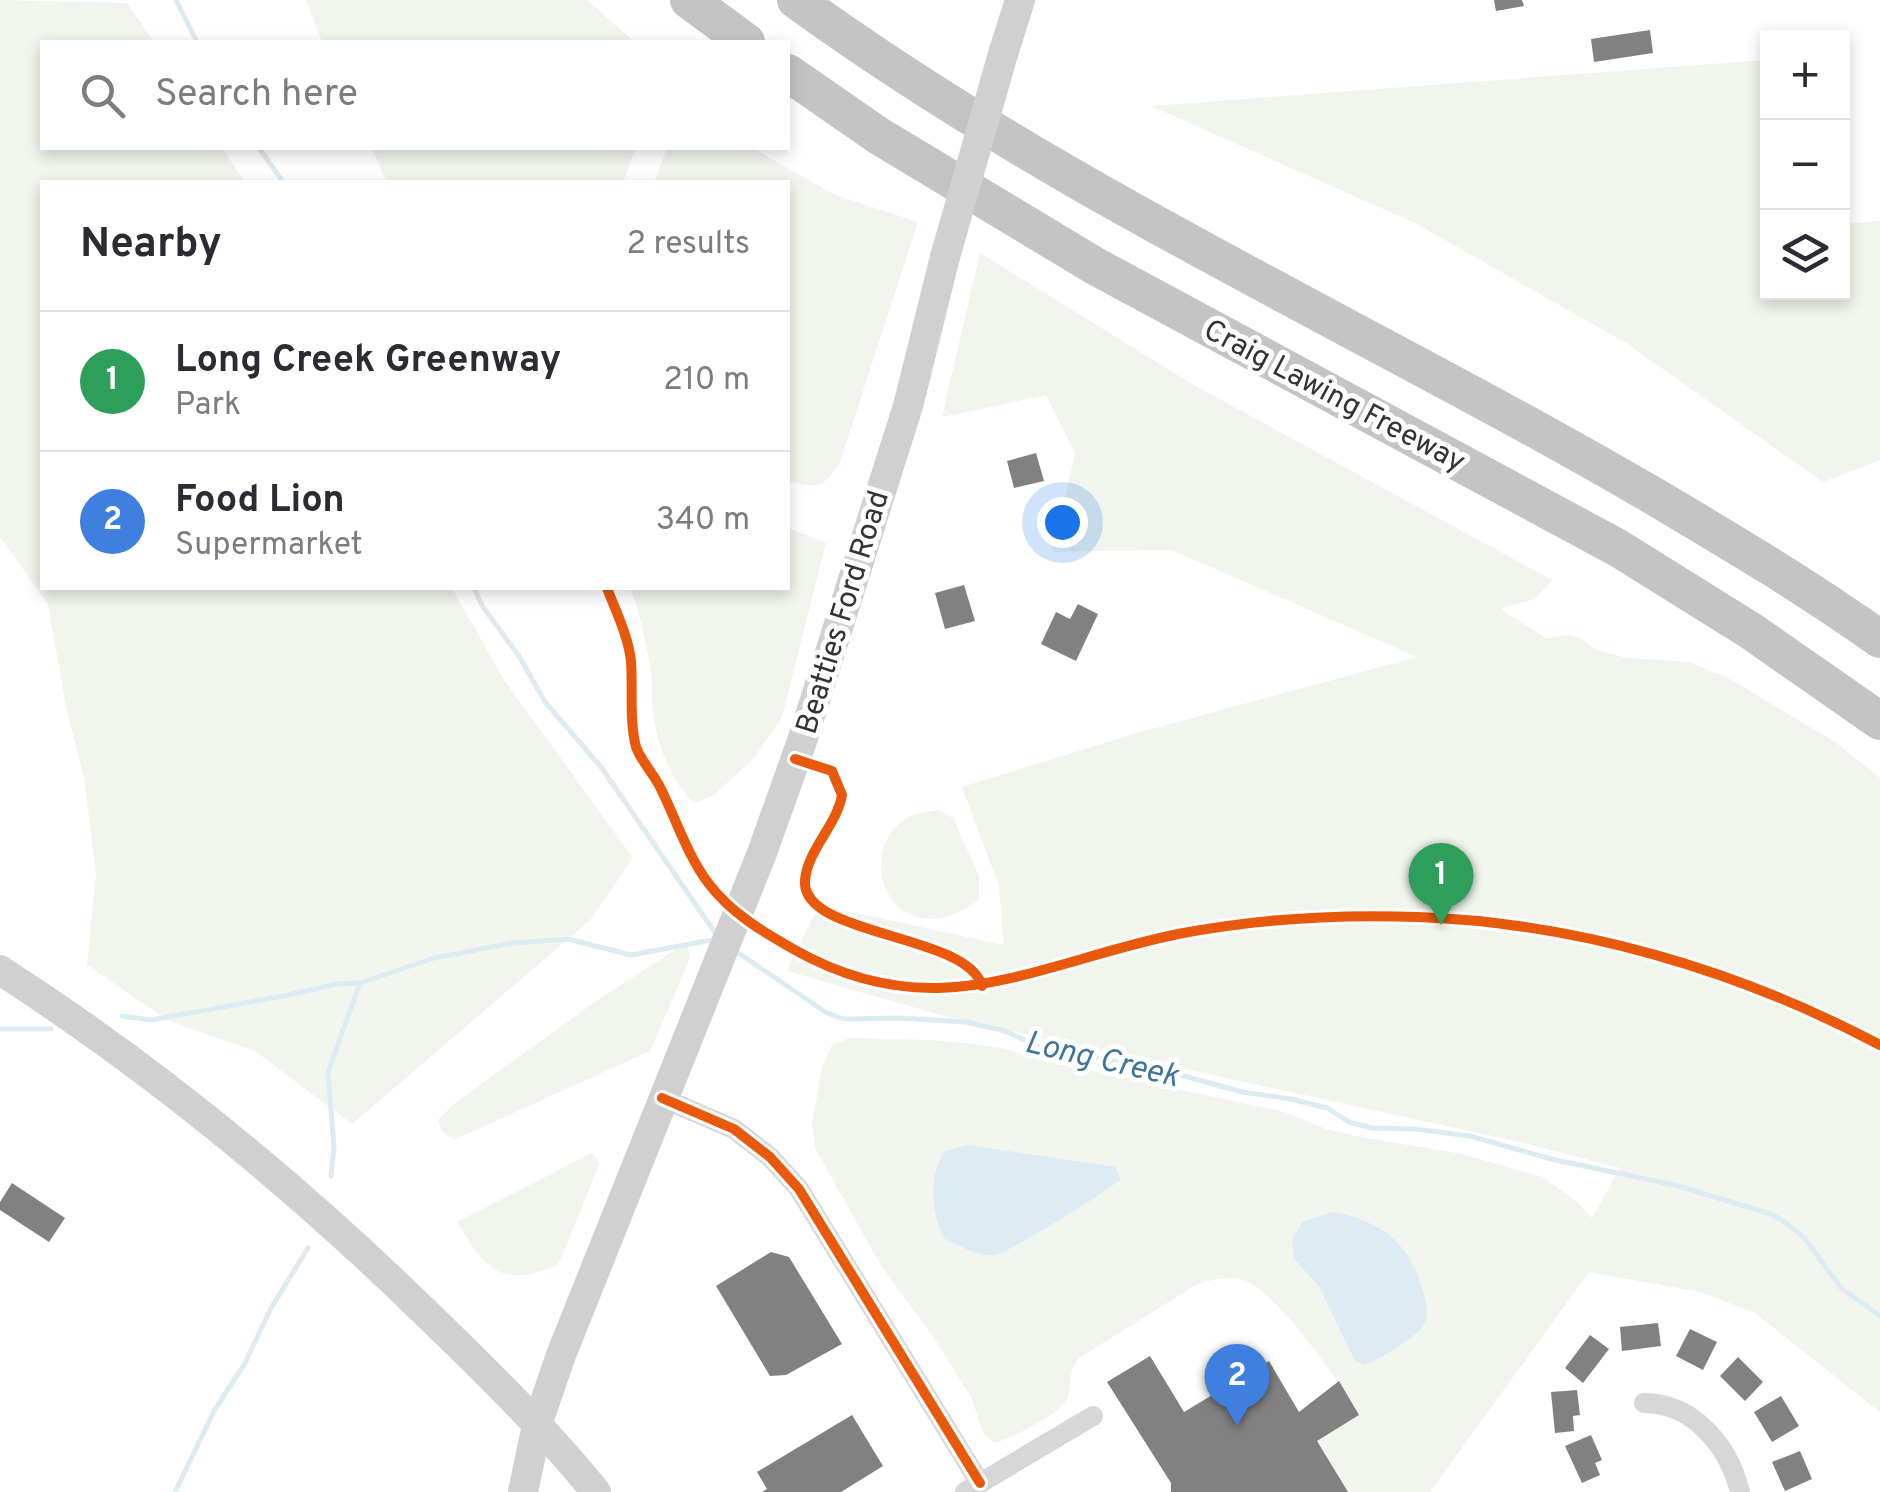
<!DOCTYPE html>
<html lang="en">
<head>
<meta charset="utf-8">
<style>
  body { margin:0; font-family:Overpass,sans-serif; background:#f2f2f3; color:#2b2b33 }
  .controls { position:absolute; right:30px; top:30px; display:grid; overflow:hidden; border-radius:0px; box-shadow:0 5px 15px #0003 }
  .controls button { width:90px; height:90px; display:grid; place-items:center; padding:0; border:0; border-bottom:2px solid #e1e1e2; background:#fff; color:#2b2b33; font:50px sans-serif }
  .you { position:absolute; left:1062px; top:522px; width:35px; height:35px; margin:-25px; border:8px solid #fff; border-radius:50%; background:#1a73e8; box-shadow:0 0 0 15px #1a73e833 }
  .badge { display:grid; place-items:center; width:65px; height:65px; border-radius:50%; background:#2563eb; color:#fff; font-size:32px; font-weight:700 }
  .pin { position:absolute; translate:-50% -82px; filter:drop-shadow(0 2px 5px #0008) }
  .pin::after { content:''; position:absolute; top:52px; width:35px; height:30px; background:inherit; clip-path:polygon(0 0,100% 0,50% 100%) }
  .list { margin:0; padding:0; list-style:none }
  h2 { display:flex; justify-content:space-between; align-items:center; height:130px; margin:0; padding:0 40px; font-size:42px }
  h2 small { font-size:32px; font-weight:400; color:#7c7c81 }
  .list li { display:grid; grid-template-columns:65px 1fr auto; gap:30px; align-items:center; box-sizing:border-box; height:140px; padding:0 40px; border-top:2px solid #e1e1e2 }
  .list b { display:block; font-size:38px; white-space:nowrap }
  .list p { margin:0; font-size:32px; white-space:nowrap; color:#7c7c81 }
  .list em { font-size:32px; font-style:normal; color:#7c7c81 }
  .icon { flex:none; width:55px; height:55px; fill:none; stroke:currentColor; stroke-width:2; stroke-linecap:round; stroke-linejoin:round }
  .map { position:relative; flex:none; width:1880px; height:1492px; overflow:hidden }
  .search { position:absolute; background:#fff; box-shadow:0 5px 15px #0003; left:40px; top:40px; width:750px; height:110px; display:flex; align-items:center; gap:25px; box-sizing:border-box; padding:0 35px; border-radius:0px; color:#7c7c81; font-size:38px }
  .panel { position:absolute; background:#fff; box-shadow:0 5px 15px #0003; left:40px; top:180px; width:750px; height:410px; border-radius:0px }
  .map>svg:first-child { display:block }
  .green { fill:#f1f5ed }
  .water { fill:#ddebf3 }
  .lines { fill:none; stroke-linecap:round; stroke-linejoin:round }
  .stream { stroke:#ddebf3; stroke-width:5 }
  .building { fill:#818181 }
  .street { stroke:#d7d7d7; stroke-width:20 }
  .secondary { stroke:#d0d0d0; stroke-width:30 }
  .highway { stroke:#c4c4c4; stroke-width:38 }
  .secondary-bridge { stroke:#d0d0d0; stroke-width:30 }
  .cycleway-casing { stroke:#fff; stroke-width:16 }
  .cycleway { stroke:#e8590c; stroke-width:10 }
  .labels { text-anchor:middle; stroke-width:10; stroke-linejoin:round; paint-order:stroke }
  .street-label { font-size:30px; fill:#333; stroke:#fff }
  .water-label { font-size:32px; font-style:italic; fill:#3f7597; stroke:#fff }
</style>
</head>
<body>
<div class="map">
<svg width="1880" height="1492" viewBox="0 0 1880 1492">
  <rect width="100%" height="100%" fill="#fff"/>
  <g class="green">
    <polygon points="0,0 127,3 154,42 42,42 42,148 222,148 245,182 42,182 42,588 452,588 504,680 633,858 591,919 352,1124 255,1051 169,1021 87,965 96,874 84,777 66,707 48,604 0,537"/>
    <polygon points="306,0 587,0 635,42 322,42"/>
    <polygon points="1765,60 1768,292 1842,292 1843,224 1880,221 1880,460 1823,482 1626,343 1417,224 1151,106"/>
    <polygon points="371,148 636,148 623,182 387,182"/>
    <path d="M667,148H753L833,194L918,222L840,462C822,490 818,488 788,481V182H654Z"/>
    <path d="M980,253L1192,384L1552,580L1535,599L1500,609L1546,638L1567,635L1580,638L1597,650L1627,658L1690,662L1728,678L1835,742L1880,778V1412L1755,1313L1701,1292L1589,1272L1430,1492H1348L1317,1441L1359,1415C1340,1384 1275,1286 1240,1279C1224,1276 1209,1280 1194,1286L1079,1358C1065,1374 1075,1389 1064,1403C1055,1416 1009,1440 994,1443L983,1432L971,1397L936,1341L880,1264L815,1148L812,1124L822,1068L832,1045L849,1038L932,1040L999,1047L1046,1061L1284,1112L1326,1129L1355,1136L1462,1154L1543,1177L1576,1201L1592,1218L1620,1168L1520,1142L951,1018L787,971L819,905L1004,945L999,886L962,787L1137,733L1417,657L1172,550L1053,552L1075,453L1046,395L942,417Z"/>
    <path d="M788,528L826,543L782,717L754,758L714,795L695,803C671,784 656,741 653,711C651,698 653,685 651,672C646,643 641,615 630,588H788Z"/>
    <path d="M938,810L953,818L979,876V900C893,962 850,853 907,818C915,813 928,812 938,810Z"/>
    <polygon points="687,942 690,958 650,1051 454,1140 442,1131 438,1120 455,1103 592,1004"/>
    <path d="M592,1153L600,1163L558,1265C501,1288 487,1272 457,1222Z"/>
  </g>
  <g class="water">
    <path d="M968,1145L1115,1167L1121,1179C1109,1190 1007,1254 995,1255C977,1257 959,1245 943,1238C932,1210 927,1179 945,1151Z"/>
    <path d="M1332,1212C1383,1221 1411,1244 1424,1295C1426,1305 1430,1316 1423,1326C1414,1339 1380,1359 1365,1365L1355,1361L1319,1286L1294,1259L1292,1240L1302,1222Z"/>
  </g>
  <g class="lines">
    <g class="stream">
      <polyline points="176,0 197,42"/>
      <polyline points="259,148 283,182"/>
      <polyline points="474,588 483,607 519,656 545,702 601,767 718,937"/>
      <polyline points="734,950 827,1013 844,1019 899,1018 966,1022 1005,1031 1038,1046 1166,1071 1242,1092 1291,1099 1327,1108 1349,1122 1372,1128 1415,1129 1470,1136 1555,1160 1675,1185 1771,1214 1788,1224 1805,1239 1841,1288 1880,1316"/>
      <polyline points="122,1016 151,1020 284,996 336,984 360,983 434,958 513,943 568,939 631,955 717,939"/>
      <polyline points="0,1029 51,1029"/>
      <polyline points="331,1176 334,1147 328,1072 360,983"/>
      <polyline points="175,1492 215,1409 244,1365 271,1308 308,1248"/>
    </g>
  </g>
  <g class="building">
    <polygon points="1494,0 1522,0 1524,6 1496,11"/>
    <polygon points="1650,30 1653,53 1594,62 1591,39"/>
    <polygon points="1036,453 1044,481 1014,488 1007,461"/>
    <polygon points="964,585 975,621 945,629 935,593"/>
    <polygon points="1078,604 1098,614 1076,661 1041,644 1056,612 1070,619"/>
    <polygon points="12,1183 65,1218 49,1242 0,1210 0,1202"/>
    <polygon points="771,1252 789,1257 842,1344 786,1375 770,1376 716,1286"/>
    <polygon points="1658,1323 1661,1346 1622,1351 1620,1327"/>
    <polygon points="1690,1329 1717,1342 1703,1370 1676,1356"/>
    <polygon points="1590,1335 1609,1349 1583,1383 1565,1368"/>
    <polygon points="1150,1356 1184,1412 1269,1361 1299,1412 1339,1381 1359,1415 1317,1441 1348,1492 1171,1492 1171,1483 1107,1382"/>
    <polygon points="1738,1357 1763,1382 1745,1401 1720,1376"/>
    <polygon points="1577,1390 1580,1415 1573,1416 1574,1431 1555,1433 1551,1392"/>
    <polygon points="1781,1396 1799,1426 1772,1442 1754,1412"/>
    <polygon points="852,1415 883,1466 841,1492 762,1492 767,1489 757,1472"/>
    <polygon points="1591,1435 1602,1460 1595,1463 1600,1475 1582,1483 1565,1446"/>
    <polygon points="1800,1451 1812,1479 1785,1491 1772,1462"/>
  </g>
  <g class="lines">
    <g class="street">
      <polyline points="662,1098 734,1129 770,1157 799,1189 980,1483"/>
      <path d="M1644,1403C1694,1403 1729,1447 1740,1492"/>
      <polyline points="965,1492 1093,1416"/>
    </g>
    <g class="secondary">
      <polyline points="1003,54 1020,0"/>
      <path d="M0,970C155,1070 297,1187 429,1316C487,1372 545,1429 596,1492"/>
      <polyline points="523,1492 537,1425 561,1355 762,853 802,741 908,406 945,257"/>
    </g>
    <g class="highway">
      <polyline points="689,0 746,42"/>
      <path d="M796,0C1067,197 1374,332 1662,501C1736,545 1810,589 1880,639"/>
      <polyline points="788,73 879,136 1095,266 1618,548 1751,631 1880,721"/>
    </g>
    <polyline class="secondary-bridge" points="945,257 1003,54"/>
    <defs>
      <g id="cycleway">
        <path d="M607,588C616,612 628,635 631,661C633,689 629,720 636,747C641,761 653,773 660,787C676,819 687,855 709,884C731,913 763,932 795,950C937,1030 1036,963 1178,934C1256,919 1339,914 1418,917C1579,923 1738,970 1880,1045"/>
        <path d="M795,759L832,771L842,795C837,825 808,849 805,880C800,937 968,933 982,986"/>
        <polyline points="662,1098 734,1129 770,1157 799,1189 980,1483"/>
      </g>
    </defs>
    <use href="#cycleway" class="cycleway-casing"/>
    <use href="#cycleway" class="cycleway"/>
  </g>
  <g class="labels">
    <g class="street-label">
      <text transform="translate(1335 395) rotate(28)" y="10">Craig Lawing Freeway</text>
      <text transform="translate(842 612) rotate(-73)" y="10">Beatties Ford Road</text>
    </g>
    <g class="water-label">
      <text transform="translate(1102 1058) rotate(13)" y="11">Long Creek</text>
    </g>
  </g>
</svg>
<div class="controls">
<button>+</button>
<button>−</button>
<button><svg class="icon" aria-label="layers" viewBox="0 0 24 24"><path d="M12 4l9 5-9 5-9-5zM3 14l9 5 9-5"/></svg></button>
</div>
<div class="you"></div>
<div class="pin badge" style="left:1441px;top:925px;background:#2e9e5b">1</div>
<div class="pin badge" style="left:1237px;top:1426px;background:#3f7fe0">2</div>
<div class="search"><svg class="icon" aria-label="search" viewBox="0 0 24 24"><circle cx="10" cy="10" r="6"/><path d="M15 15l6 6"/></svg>Search here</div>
<section class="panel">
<h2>Nearby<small>2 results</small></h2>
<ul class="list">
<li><span class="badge" style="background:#2e9e5b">1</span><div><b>Long Creek Greenway</b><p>Park</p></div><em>210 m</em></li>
<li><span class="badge" style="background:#3f7fe0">2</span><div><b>Food Lion</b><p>Supermarket</p></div><em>340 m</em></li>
</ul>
</section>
</div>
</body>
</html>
